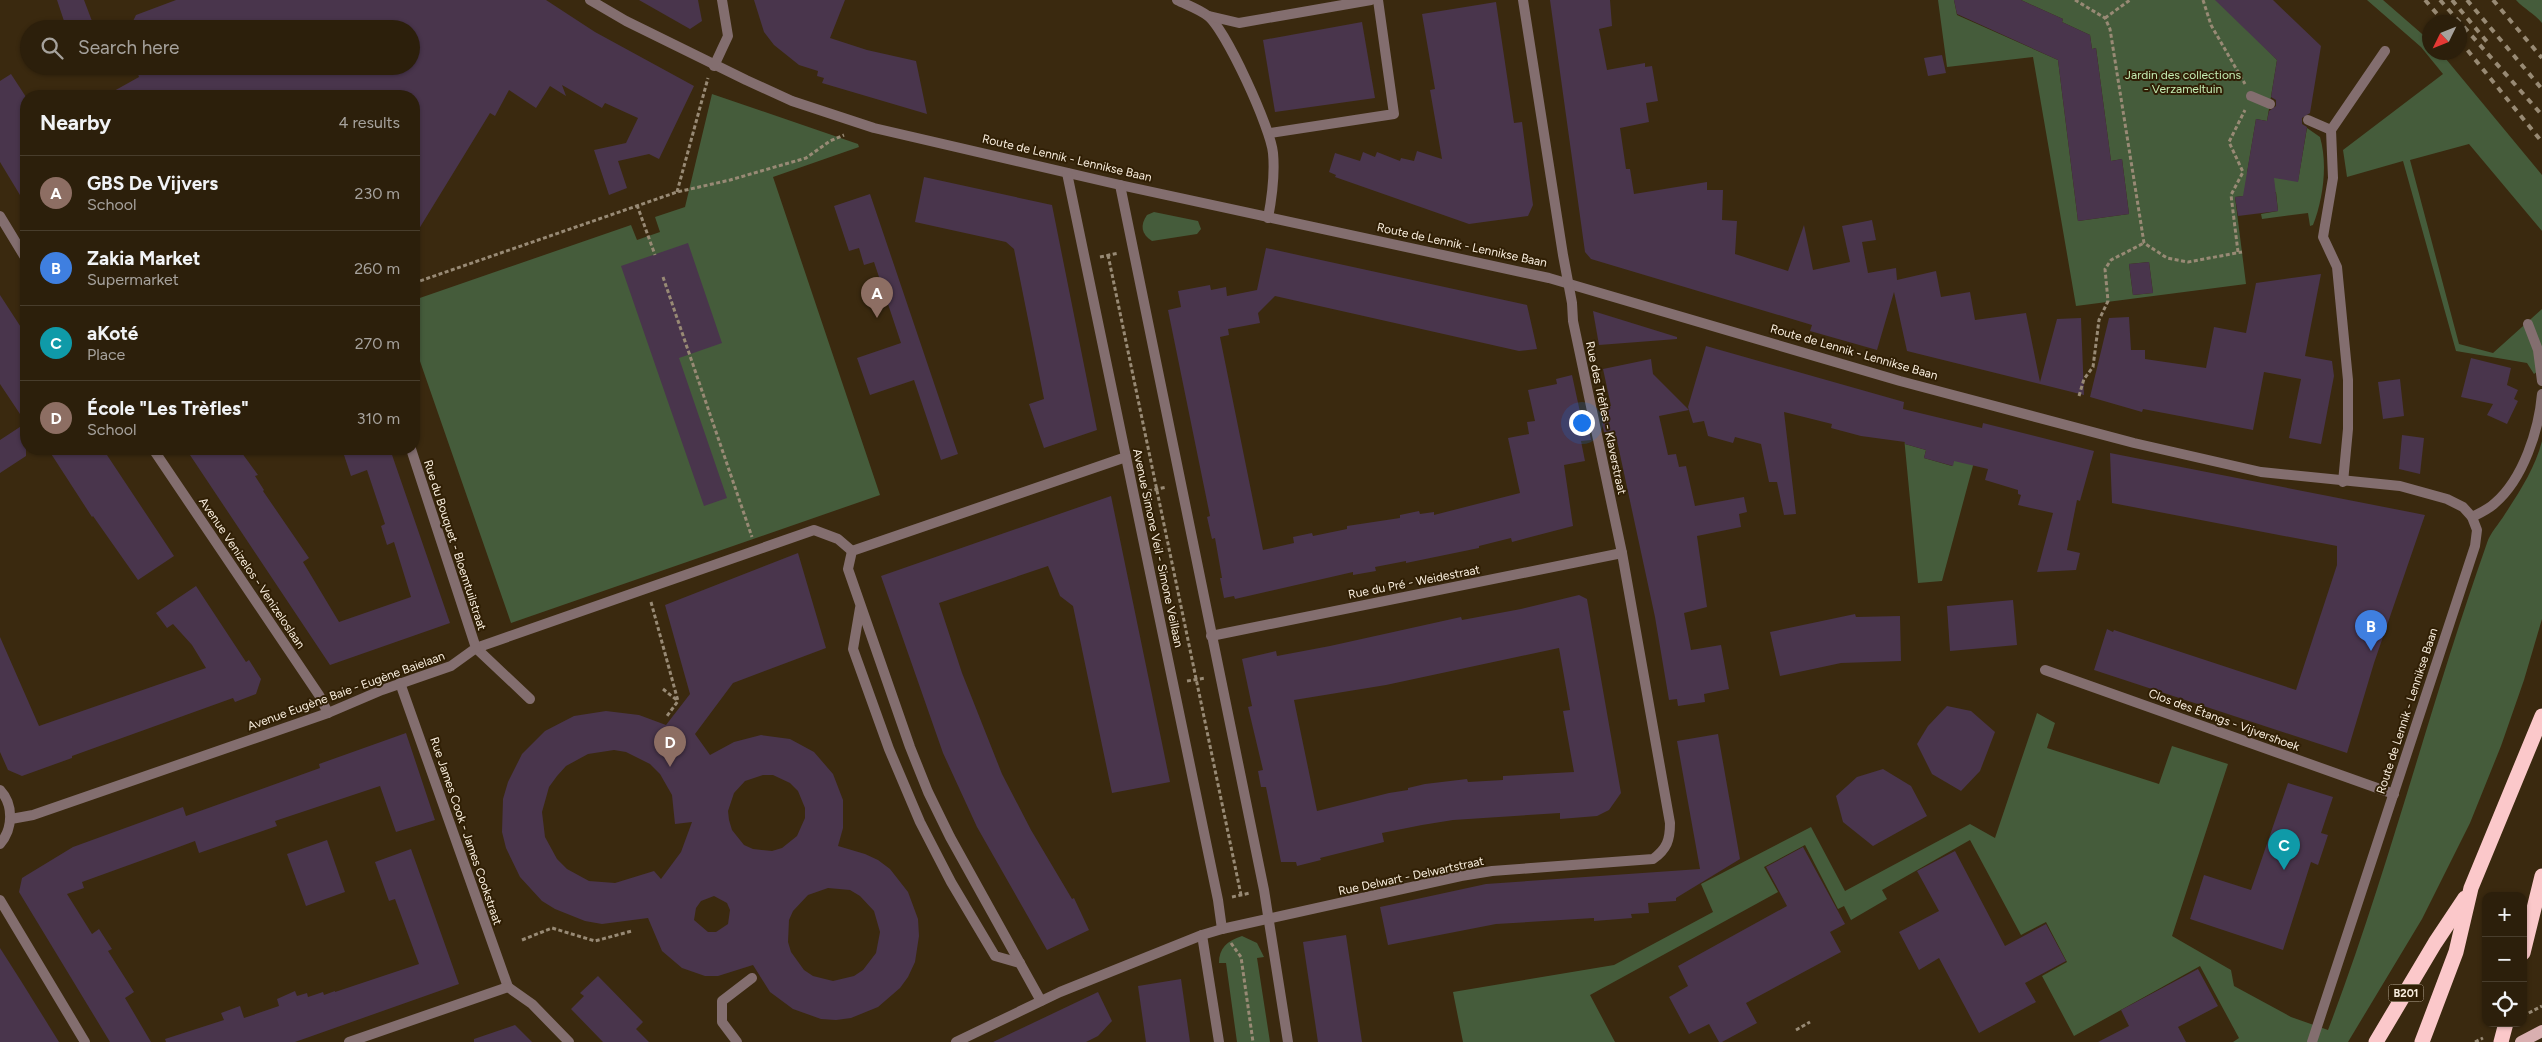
<!DOCTYPE html>
<html lang="en">
<head>
<meta charset="utf-8">
<style>
  body { margin:0; font-family:Figtree,sans-serif; background:#382c19; color:#f1f3f6 }
  .controls { position:absolute; right:15px; bottom:15px; display:grid; overflow:hidden; border-radius:10px; box-shadow:0 1px 4px #0004 }
  .controls button { width:45px; height:45px; display:grid; place-items:center; padding:0; border:0; border-bottom:1px solid #483d2c; background:#2c1f0b; color:#f1f3f6; font:25px sans-serif }
  .compass { position:absolute; left:2422px; top:15px; width:45px; height:45px; border-radius:50%; background:#2c1f0b; box-shadow:0 1px 4px #0004; rotate:227deg }
  .you { position:absolute; left:1581px; top:422px; width:18px; height:18px; margin:-12px; border:4px solid #fff; border-radius:50%; background:#1a73e8; box-shadow:0 0 0 8px #1a73e833 }
  .badge { display:grid; place-items:center; width:32px; height:32px; border-radius:50%; background:#2563eb; color:#fff; font-size:16px; font-weight:700 }
  .pin { position:absolute; translate:-50% -41px; filter:drop-shadow(0 1px 2px #0008) }
  .pin::after { content:''; position:absolute; top:26px; width:18px; height:15px; background:inherit; clip-path:polygon(0 0,100% 0,50% 100%) }
  .list { margin:0; padding:0; list-style:none }
  h2 { display:flex; justify-content:space-between; align-items:center; height:65px; margin:0; padding:0 20px; font-size:21px }
  h2 small { font-size:16px; font-weight:400; color:#a6a29d }
  .list li { display:grid; grid-template-columns:32px 1fr auto; gap:15px; align-items:center; box-sizing:border-box; height:75px; padding:0 20px; border-top:1px solid #483d2c }
  .list b { display:block; font-size:19px; white-space:nowrap }
  .list p { margin:0; font-size:16px; white-space:nowrap; color:#a6a29d }
  .list em { font-size:16px; font-style:normal; color:#a6a29d }
  .icon { flex:none; width:28px; height:28px; fill:none; stroke:currentColor; stroke-width:2; stroke-linecap:round; stroke-linejoin:round }
  .map { position:relative; flex:none; width:2542px; height:1042px; overflow:hidden }
  .search { position:absolute; background:#2c1f0b; box-shadow:0 1px 4px #0004; left:20px; top:20px; width:400px; height:55px; display:flex; align-items:center; gap:12px; box-sizing:border-box; padding:0 18px; border-radius:28px; color:#a6a29d; font-size:19px }
  .panel { position:absolute; background:#2c1f0b; box-shadow:0 1px 4px #0004; left:20px; top:90px; width:400px; height:365px; border-radius:20px }
  .map>svg:first-child { display:block }
  .green { fill:#455c3b; fill-rule:evenodd }
  .building { fill:#49354c; fill-rule:evenodd }
  .lines { fill:none; stroke-linecap:round; stroke-linejoin:round }
  .path { stroke:#988a75; stroke-width:3; stroke-dasharray:4 2.5; stroke-linecap:butt }
  .service { stroke:#836e6f; stroke-width:10 }
  .pedestrian { stroke:#836e6f; stroke-width:10 }
  .minor { stroke:#836e6f; stroke-width:10 }
  .primary { stroke:#d9afb0; stroke-width:12 }
  .motorway { stroke:#fbc8ca; stroke-width:15 }
  .rail { stroke:#988a74; stroke-width:4; stroke-dasharray:6 6; stroke-linecap:butt }
  .labels { text-anchor:middle; stroke-width:4; stroke-linejoin:round; paint-order:stroke }
  .shield { fill:#301f05; stroke:#bdb09d; stroke-width:1 }
  .shield-label { font-size:11px; font-weight:bold; fill:#f9eede }
  .park-label { font-size:12px; fill:#c4ecb2; stroke:#301f05 }
  .street-label { font-size:12px; fill:#f9eede; stroke:#301f05 }
</style>
</head>
<body>
<div class="map">
<svg width="2542" height="1042" viewBox="0 0 2542 1042">
  <rect width="100%" height="100%" fill="#3a290f"/>
  <g class="green">
    <path d="M1938,0H1954L1957,15L2058,60L2078,221L2129,214L2122,159L2111,161L2096,48L2092,49L2090,35L2062,22L2063,19L2021,0H2219L2277,60L2267,121L2256,119L2247,173L2298,181L2307,128L2320,137C2328,164 2323,200 2313,225L2310,226L2308,213L2262,219L2261,214L2278,211L2276,192L2235,197L2246,284L2076,306L2033,57L1947,67ZM2149,262L2153,293L2133,295L2129,264Z"/>
    <polygon points="2367,0 2383,0 2429,40 2430,52 2441,53 2542,175 2542,231 2469,144 2410,160 2459,344 2493,353 2542,309 2542,368 2534,374 2527,363 2456,351 2403,161 2347,177 2343,150 2443,74 2421,47"/>
    <path d="M2516,0H2542V23C2534,13 2524,9 2516,0Z"/>
    <polygon points="712,94 858,144 859,147 773,177 880,495 511,623 414,344 414,300 631,225 637,240 660,232 655,217 685,207"/>
    <path d="M1154,212L1198,221L1201,229L1197,234L1152,241C1141,234 1140,225 1147,215Z"/>
    <polygon points="1904,437 1905,444 1926,450 1924,458 1952,466 1955,457 1974,462 1942,581 1918,583"/>
    <path d="M2542,441V619L2524,680L2501,746L2470,823L2422,919L2348,1042H2233L2239,1038L2200,966L2074,1036L2042,976L2067,962L2046,922L2021,935L1970,840L1882,890L1887,899L1851,920L1844,906L1838,909L1805,845L1764,867L1778,892L1590,995L1615,1042H1463L1453,992L1614,965L1713,912L1701,884L1811,827L1845,891L1970,824L1995,838L2037,713L2055,723L2047,748L2159,784L2172,746L2228,764L2172,936L2231,970L2234,986L2291,1017L2328,1030C2389,870 2430,704 2487,543C2490,533 2499,524 2505,514C2520,491 2535,468 2542,441Z"/>
    <path d="M1242,936L1257,943L1264,957L1257,958L1270,1042H1237L1226,963H1219C1219,948 1227,941 1242,936Z"/>
  </g>
  <g class="building">
    <polygon points="57,0 84,0 95,29 71,29 69,23 65,24"/>
    <polygon points="176,0 546,0 595,32 694,86 659,159 649,154 618,161 627,188 609,195 594,150 626,143 638,118 605,103 602,108 562,85 566,96 550,86 536,108 509,90 495,116 490,113 414,237 414,96 105,96 139,77 135,66 411,66 411,29 129,29 136,15"/>
    <polygon points="639,0 698,0 702,21 690,29"/>
    <polygon points="754,0 845,0 830,38 867,50 916,61 927,114 822,83 824,78 817,76 818,71 799,65 774,45 764,32"/>
    <polygon points="1550,0 1610,0 1612,26 1599,29 1607,70 1645,63 1645,67 1652,66 1658,101 1646,103 1649,122 1620,128 1626,169 1630,169 1634,194 1707,182 1707,190 1723,190 1722,220 1737,221 1735,254 1788,271 1804,225 1813,270 1850,262 1842,226 1872,220 1876,240 1862,242 1868,273 1896,268 1897,280 1936,271 1941,297 1970,292 1975,320 2026,313 2040,382 2057,319 2081,318 2084,395 1907,351 1894,292 1877,350 1810,331 1812,325 1591,259 1585,252"/>
    <polygon points="1954,0 2021,0 2063,19 2062,22 2090,35 2092,49 2096,48 2111,161 2122,159 2129,214 2078,221 2058,60 1957,14"/>
    <polygon points="2215,0 2273,0 2321,46 2310,113 2302,118 2302,124 2307,127 2298,182 2274,178 2278,211 2238,216 2235,197 2243,196 2256,119 2267,121 2269,111 2276,106 2276,100 2271,97 2277,60"/>
    <polygon points="1496,2 1514,123 1522,122 1533,205 1528,216 1469,224 1335,177 1336,175 1329,172 1335,153 1360,161 1363,152 1375,157 1377,152 1400,161 1401,158 1414,161 1417,151 1442,159 1430,90 1435,89 1422,14"/>
    <polygon points="1362,22 1375,98 1275,112 1263,40"/>
    <polygon points="1942,55 1946,73 1928,76 1924,58"/>
    <polygon points="11,74 26,97 26,205 0,162 0,81"/>
    <polygon points="924,177 1052,205 1097,430 1044,448 1029,404 1044,399 1014,249 1006,242 915,222"/>
    <polygon points="870,194 958,454 941,460 914,380 870,395 857,358 901,343 874,262 864,265 859,248 849,251 834,206"/>
    <polygon points="688,243 722,343 679,358 727,498 704,506 621,266"/>
    <polygon points="1266,248 1527,305 1537,349 1519,351 1275,296 1258,313 1260,323 1228,329 1229,335 1220,337 1263,550 1294,543 1293,537 1312,533 1313,536 1347,529 1347,526 1400,518 1400,515 1419,511 1420,514 1434,512 1434,515 1520,493 1508,438 1529,434 1527,422 1535,421 1528,390 1557,384 1556,379 1572,375 1580,412 1585,411 1591,440 1581,441 1585,461 1564,465 1573,526 1512,542 1511,538 1479,546 1479,548 1406,563 1406,561 1375,567 1376,571 1353,575 1353,572 1235,599 1234,596 1224,598 1220,578 1222,578 1215,538 1212,539 1207,517 1210,516 1168,310 1181,307 1178,291 1210,285 1211,290 1226,287 1227,296 1257,290"/>
    <polygon points="2149,262 2153,293 2133,295 2129,264"/>
    <polygon points="2321,274 2305,356 2332,361 2334,376 2321,444 2289,438 2301,379 2264,372 2253,430 2143,409 2142,412 2090,397 2109,318 2129,317 2131,350 2145,350 2145,359 2206,368 2214,327 2246,333 2256,283"/>
    <polygon points="0,295 26,335 26,456 0,473 0,440 26,423 0,384"/>
    <polygon points="1593,311 1677,337 1677,339 1599,345"/>
    <polygon points="1706,346 1904,402 1903,409 1982,428 1983,423 2094,451 2080,501 2077,500 2067,550 2080,553 2076,570 2037,572 2053,513 2018,505 2021,495 2018,494 2018,490 1985,480 1988,469 1954,461 1953,466 1924,458 1926,450 1905,444 1905,442 1861,436 1831,428 1832,424 1784,412 1796,514 1784,515 1777,482 1769,482 1761,444 1735,437 1733,443 1708,436 1704,421 1693,423 1688,407"/>
    <polygon points="2471,358 2511,368 2507,385 2518,390 2514,399 2518,401 2507,424 2487,415 2493,404 2461,397"/>
    <polygon points="1651,359 1653,374 1689,410 1659,416 1668,455 1676,454 1679,467 1686,466 1695,506 1744,497 1747,512 1739,514 1741,527 1697,536 1707,607 1684,613 1691,650 1721,645 1729,689 1704,694 1705,702 1678,706 1677,699 1669,700 1655,617 1616,436 1605,437 1599,409 1611,406 1603,369"/>
    <polygon points="2400,379 2404,416 2383,419 2378,382"/>
    <polygon points="2402,435 2424,438 2420,474 2399,469"/>
    <polygon points="48,449 103,449 174,556 138,580 93,516 92,517"/>
    <polygon points="186,449 239,449 258,475 255,476 264,490 263,491 309,558 303,562 339,622 411,597 394,542 387,545 381,526 385,524 367,470 351,476 342,449 390,449 450,623 330,665"/>
    <polygon points="2110,453 2425,515 2374,663 2347,753 2094,670 2107,629 2113,632 2114,630 2296,690 2337,565 2337,546 2112,503"/>
    <polygon points="1111,496 1170,782 1112,793 1073,606 1060,596 1048,566 939,603 962,673 1002,774 1031,830 1072,899 1074,898 1089,930 1047,950 977,827 943,753 881,576"/>
    <path d="M798,553L826,648L733,683L695,734L710,755L734,742L761,735L790,739L814,752L833,774L843,800V828L838,846L865,854L878,860L890,869L908,892L918,919L919,936L915,962L908,977L900,988L878,1007L851,1018L836,1020L821,1019L793,1009L770,992L753,965L718,976H705L682,968L662,951L648,918L602,924L585,921L555,909L542,901L520,877L506,848L502,832L503,799L508,782L522,754L545,731L574,716L606,711L639,715L666,725L690,694L665,605ZM614,750L626,752L650,764L660,774L672,795L675,824L692,822L681,852L661,879L654,871L615,883L589,881L567,869L557,859L545,837L542,812L549,787L557,776L566,766L588,754ZM763,775H773L790,783L798,791L805,808V818L797,836L782,848L772,851L753,849L744,845L732,830L729,820L728,811L734,793L745,781ZM828,888L850,890L860,896L874,911L880,932L876,953L863,970L854,976L833,981L813,976L804,970L791,952L788,942L789,920L793,911L808,895ZM714,896L727,903L730,910L728,924L716,932H708L694,920L696,908L701,901Z"/>
    <polygon points="196,586 246,662 249,660 261,679 256,694 235,702 233,698 72,756 72,758 22,776 8,770 0,752 0,637 39,726 206,668 192,645 173,624 167,628 156,613"/>
    <path d="M1579,595L1587,599L1621,793L1609,810L1597,816L1560,819V813L1453,820L1422,825L1382,833L1384,842L1320,858L1321,860L1297,866L1296,862H1281L1266,787H1261L1258,771L1263,770L1248,707L1252,706L1242,659L1276,651L1277,656L1330,646L1461,617L1462,620L1521,609ZM1559,648L1570,710L1563,711L1574,772L1503,776V780L1468,782L1467,779L1425,784L1408,788V790L1389,793L1317,811L1294,700L1386,685Z"/>
    <polygon points="2013,600 2017,645 1950,651 1947,606"/>
    <polygon points="1855,614 1856,617 1900,616 1901,661 1841,663 1780,676 1770,632"/>
    <polygon points="1947,706 1971,711 1995,732 1980,771 1961,791 1932,774 1917,744 1928,726"/>
    <polygon points="406,733 435,820 396,832 380,786 275,821 277,826 199,853 195,841 176,848 82,882 84,888 67,894 92,934 99,929 112,949 108,951 134,992 125,998 151,1042 110,1042 19,892 22,878 73,847 183,807 186,816 320,768 319,764"/>
    <polygon points="1718,734 1740,859 1676,898 1676,901 1648,903 1649,913 1631,914 1632,918 1594,921 1594,918 1496,924 1388,945 1380,907 1486,884 1700,869 1677,741"/>
    <polygon points="1883,769 1911,786 1927,816 1873,846 1843,822 1836,796 1857,777"/>
    <polygon points="2288,783 2333,797 2321,833 2328,835 2318,865 2311,862 2283,950 2190,919 2204,875 2251,890"/>
    <polygon points="327,840 345,892 306,906 287,854"/>
    <polygon points="1803,847 1845,924 1830,932 1841,952 1746,1003 1757,1023 1722,1042 1719,1042 1709,1024 1689,1034 1669,997 1688,986 1678,966 1787,906 1766,867"/>
    <polygon points="411,849 459,984 295,1042 166,1042 165,1039 224,1020 221,1013 240,1006 244,1018 279,1006 277,999 295,991 297,996 307,993 308,997 323,992 324,995 335,991 335,992 419,964 395,899 389,901 375,862"/>
    <polygon points="1955,851 2005,946 2046,924 2066,961 2025,983 2036,1002 1979,1033 1939,958 1919,970 1899,932 1939,911 1917,871"/>
    <polygon points="1346,935 1362,1042 1318,1042 1303,942"/>
    <polygon points="0,948 21,981 59,1042 0,1042"/>
    <polygon points="2198,969 2218,1006 2178,1027 2186,1042 2098,1042 2129,1026 2121,1010"/>
    <polygon points="598,976 643,1022 636,1029 649,1042 603,1042 571,1009 584,996 580,993"/>
    <polygon points="1181,979 1190,1042 1146,1042 1138,986"/>
    <polygon points="1098,992 1112,1021 1098,1036 1086,1042 993,1042"/>
    <polygon points="515,1025 532,1042 474,1042 474,1039"/>
  </g>
  <g class="lines">
    <g class="path">
      <polyline points="2075,0 2105,18 2110,29 2144,243 2167,258 2188,262 2242,252"/>
      <polyline points="2203,0 2211,25 2245,84"/>
      <polyline points="2105,18 2130,0"/>
      <polyline points="677,192 708,78"/>
      <polyline points="637,205 655,255"/>
      <polyline points="2238,252 2231,195 2243,172 2229,142 2245,110"/>
      <polyline points="1108,255 1241,895"/>
      <polyline points="1100,257 1119,253"/>
      <polyline points="663,277 752,537"/>
      <polyline points="414,283 677,192 730,180 806,158 830,141 844,135"/>
      <polyline points="2079,396 2084,379 2093,367 2099,320 2108,301 2105,269 2111,260 2144,243"/>
      <polyline points="1148,491 1167,487"/>
      <polyline points="651,602 678,701 667,716"/>
      <polyline points="1187,681 1206,678"/>
      <polyline points="663,689 678,701"/>
      <polyline points="1232,897 1250,893"/>
      <polyline points="522,940 552,928 595,941 632,931"/>
      <polyline points="1231,943 1241,957 1253,1042"/>
      <polyline points="2523,1016 2542,1006"/>
      <polyline points="1796,1030 1810,1022"/>
      <polyline points="2475,1042 2483,1038"/>
    </g>
    <g class="service">
      <path d="M1177,0C1187,5 1199,9 1208,16C1226,30 1271,129 1273,153C1275,174 1272,197 1268,218"/>
      <polyline points="1209,16 1239,23 1371,0"/>
      <polyline points="2251,96 2270,104"/>
      <polyline points="2308,120 2331,130"/>
      <polyline points="1270,133 1394,114 1378,0"/>
      <polyline points="2528,324 2538,350 2542,381"/>
      <polyline points="2343,482 2348,429 2348,380 2337,267 2323,237 2333,178 2331,130 2385,51"/>
      <path d="M2472,517C2480,513 2489,509 2495,503C2523,479 2539,430 2542,394"/>
      <polyline points="860,608 853,649 889,749 920,822 951,882 995,956 1020,963"/>
      <polyline points="476,648 530,699"/>
      <polyline points="737,1042 722,1022 722,1001 752,978"/>
    </g>
    <polyline class="pedestrian" points="476,648 814,530 838,539 852,551"/>
    <g class="minor">
      <polyline points="590,0 626,21 746,80 792,101 874,128 1120,185 1549,278 1900,381 2134,443 2261,472 2400,486 2447,499 2463,507 2472,517 2477,530 2475,546 2312,1042"/>
      <polyline points="714,66 728,36 722,0"/>
      <polyline points="1067,173 1218,900 1222,929"/>
      <polyline points="1120,185 1264,890 1288,1042"/>
      <polyline points="0,216 26,259"/>
      <polyline points="153,449 319,695 328,713"/>
      <polyline points="1211,636 1622,553"/>
      <polyline points="2045,670 2394,794"/>
      <polyline points="400,683 508,987"/>
      <path d="M0,790C14,805 13,829 0,844"/>
      <polyline points="11,819 33,815 328,713 382,690 451,666 476,648 411,449"/>
      <polyline points="0,900 85,1042"/>
      <polyline points="1202,935 1219,1042"/>
      <polyline points="1041,1001 950,837 928,792 910,747 848,569 852,551 1126,457"/>
      <polyline points="349,1042 508,987 532,1004 569,1042"/>
      <path d="M956,1042L1060,992L1202,935L1222,929L1461,876L1492,871L1653,859C1667,849 1670,840 1670,823L1622,553L1573,321L1572,303L1563,255L1523,0"/>
    </g>
    <polyline class="primary" points="2521,1042 2542,1031"/>
    <g class="motorway">
      <polyline points="2523,953 2542,876"/>
      <polyline points="2376,1042 2435,943 2465,898"/>
      <polyline points="2422,1042 2456,952 2471,888 2542,716"/>
      <polyline points="2501,1042 2506,1023"/>
    </g>
    <g class="rail">
      <polyline points="2425,0 2444,22"/>
      <polyline points="2440,0 2542,115"/>
      <polyline points="2452,0 2488,43"/>
      <polyline points="2467,0 2542,89"/>
      <polyline points="2493,0 2542,58"/>
      <polyline points="2460,41 2542,142"/>
    </g>
  </g>
  <g class="labels">
    <rect class="shield" x="2388.5" y="984.5" width="35" height="17" rx="4"/>
    <g class="shield-label">
      <text x="2406" y="997">B201</text>
    </g>
    <g class="park-label">
      <text x="2183" y="79">Jardin des collections<tspan x="2183" dy="14">- Verzameltuin</tspan></text>
    </g>
    <g class="street-label">
      <text transform="translate(1067 158) rotate(13)" y="4">Route de Lennik - Lennikse Baan</text>
      <text transform="translate(1462 245) rotate(12)" y="4">Route de Lennik - Lennikse Baan</text>
      <text transform="translate(1854 352) rotate(16)" y="4">Route de Lennik - Lennikse Baan</text>
      <text transform="translate(1606 418) rotate(78)" y="4">Rue des Trèfles - Klaverstraat</text>
      <text transform="translate(455 545) rotate(72)" y="4">Rue du Bouquet - Bloemtuilstraat</text>
      <text transform="translate(1158 548) rotate(78)" y="4">Avenue Simone Veil - Simone Veillaan</text>
      <text transform="translate(252 573) rotate(56)" y="4">Avenue Venizelos - Venizeloslaan</text>
      <text transform="translate(1414 582) rotate(-11)" y="4">Rue du Pré - Weidestraat</text>
      <text transform="translate(346 691) rotate(-20)" y="4">Avenue Eugène Baie - Eugène Baielaan</text>
      <text transform="translate(2407 711) rotate(-72)" y="4">Route de Lennik - Lennikse Baan</text>
      <text transform="translate(2224 720) rotate(20)" y="4">Clos des Étangs - Vijvershoek</text>
      <text transform="translate(466 831) rotate(71)" y="4">Rue James Cook - James Cookstraat</text>
      <text transform="translate(1411 876) rotate(-12)" y="4">Rue Delwart - Delwartstraat</text>
    </g>
  </g>
</svg>
<div class="controls">
<button>+</button>
<button>−</button>
<button><svg class="icon" aria-label="locate" viewBox="0 0 24 24"><circle cx="12" cy="12" r="6"/><path d="M12 2v4M12 18v4M2 12h4M18 12h4"/></svg></button>
</div>
<svg class="compass" viewBox="-18 -18 36 36"><path d="M0-13l5 13h-10z" fill="#e53935"/><path d="M0 13l5-13h-10z" fill="#a6a29d"/></svg>
<div class="you"></div>
<div class="pin badge" style="left:877px;top:318px;background:#8d6e63">A</div>
<div class="pin badge" style="left:2371px;top:651px;background:#3f7fe0">B</div>
<div class="pin badge" style="left:2284px;top:870px;background:#0f9aa8">C</div>
<div class="pin badge" style="left:670px;top:767px;background:#8d6e63">D</div>
<div class="search"><svg class="icon" aria-label="search" viewBox="0 0 24 24"><circle cx="10" cy="10" r="6"/><path d="M15 15l6 6"/></svg>Search here</div>
<section class="panel">
<h2>Nearby<small>4 results</small></h2>
<ul class="list">
<li><span class="badge" style="background:#8d6e63">A</span><div><b>GBS De Vijvers</b><p>School</p></div><em>230 m</em></li>
<li><span class="badge" style="background:#3f7fe0">B</span><div><b>Zakia Market</b><p>Supermarket</p></div><em>260 m</em></li>
<li><span class="badge" style="background:#0f9aa8">C</span><div><b>aKoté</b><p>Place</p></div><em>270 m</em></li>
<li><span class="badge" style="background:#8d6e63">D</span><div><b>École &quot;Les Trèfles&quot;</b><p>School</p></div><em>310 m</em></li>
</ul>
</section>
</div>
</body>
</html>
